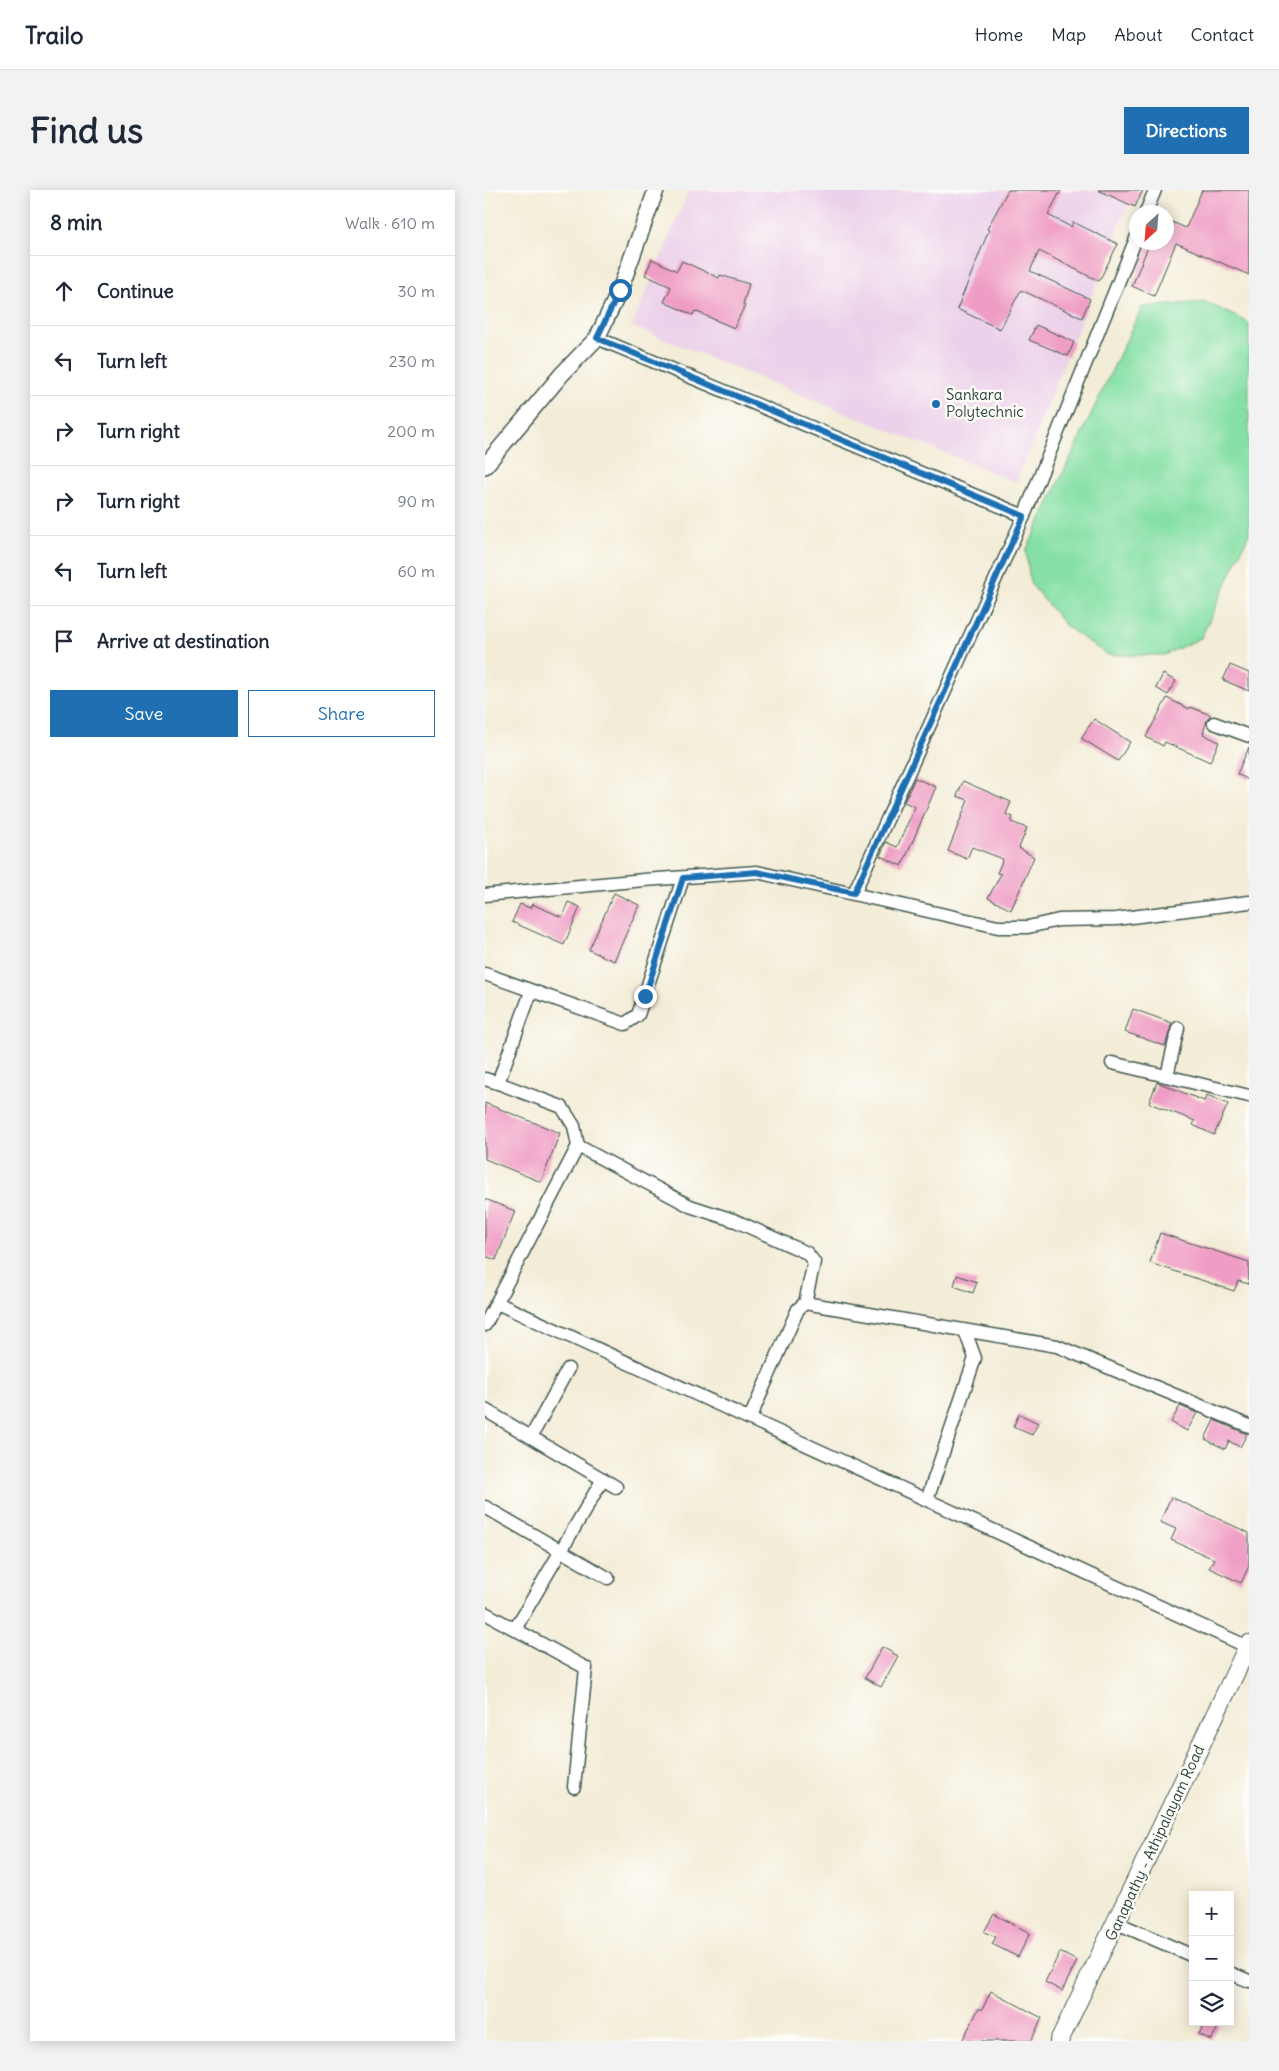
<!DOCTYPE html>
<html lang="en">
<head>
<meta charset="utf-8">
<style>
  body { margin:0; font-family:Delius,sans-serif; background:#f2f2f3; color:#1f2937 }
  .controls { position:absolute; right:15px; bottom:15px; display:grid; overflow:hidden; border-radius:0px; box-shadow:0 2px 12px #0003 }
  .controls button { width:45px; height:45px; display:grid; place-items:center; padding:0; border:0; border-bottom:1px solid #e0e1e3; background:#fff; color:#1f2937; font:25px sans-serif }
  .compass { position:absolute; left:644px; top:15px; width:45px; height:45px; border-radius:50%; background:#fff; box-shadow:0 2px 12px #0003; rotate:206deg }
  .stop { position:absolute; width:15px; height:15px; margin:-11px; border:4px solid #1f6fb2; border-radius:50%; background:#fff }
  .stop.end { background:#1f6fb2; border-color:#fff; box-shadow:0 1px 5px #0008 }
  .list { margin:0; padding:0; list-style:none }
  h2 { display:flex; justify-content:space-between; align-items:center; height:65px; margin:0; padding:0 20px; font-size:21px }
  h2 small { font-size:16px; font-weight:400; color:#747a83 }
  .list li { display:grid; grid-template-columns:32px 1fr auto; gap:15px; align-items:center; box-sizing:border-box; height:70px; padding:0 20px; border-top:1px solid #e0e1e3 }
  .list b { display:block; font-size:19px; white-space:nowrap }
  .list em { font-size:16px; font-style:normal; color:#747a83 }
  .actions { display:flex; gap:10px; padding:15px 20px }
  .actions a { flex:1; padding:11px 0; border:1px solid #1f6fb2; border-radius:0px; text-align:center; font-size:18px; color:#1f6fb2 }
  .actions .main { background:#1f6fb2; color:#fff }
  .icon { flex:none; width:28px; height:28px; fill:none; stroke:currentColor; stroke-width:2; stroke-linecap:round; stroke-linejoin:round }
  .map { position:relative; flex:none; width:764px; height:1851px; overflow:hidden; border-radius:0px }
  header { display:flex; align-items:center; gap:30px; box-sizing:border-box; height:70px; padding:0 25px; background:#fff; border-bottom:1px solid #e0e1e3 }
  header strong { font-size:24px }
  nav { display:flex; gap:28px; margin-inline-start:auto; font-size:18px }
  .intro { display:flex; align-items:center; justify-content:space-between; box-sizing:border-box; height:120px; padding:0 30px }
  h1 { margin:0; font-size:35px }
  .button { padding:12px 22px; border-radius:0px; background:#1f6fb2; color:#fff; font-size:18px; font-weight:700 }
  main { display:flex; gap:30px; padding:0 30px }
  aside { flex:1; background:#fff; border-radius:0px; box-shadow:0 2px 12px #0003 }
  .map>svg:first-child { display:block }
  .built { fill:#ecd1ea }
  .green { fill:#86e0a5; stroke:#528e6c }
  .building { fill:#ef9dc4 }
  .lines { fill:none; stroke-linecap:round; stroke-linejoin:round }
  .minor-casing { stroke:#3f574c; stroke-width:15 }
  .tertiary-casing { stroke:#3f574c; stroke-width:18 }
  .secondary-casing { stroke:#3f574c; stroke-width:20 }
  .minor { stroke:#fff; stroke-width:12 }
  .tertiary { stroke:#fff; stroke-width:15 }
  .secondary { stroke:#fff; stroke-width:18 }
  .route { stroke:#1f6fb2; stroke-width:6 }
  .poi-dot { fill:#1f6fb2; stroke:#fdfcf7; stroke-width:2 }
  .labels { text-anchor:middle; stroke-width:5; stroke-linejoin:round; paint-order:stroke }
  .poi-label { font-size:15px; fill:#1f3d34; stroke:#fdfcf7; text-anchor:start }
  .street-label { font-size:15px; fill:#1f3d34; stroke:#fdfcf7 }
</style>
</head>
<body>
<header>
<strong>Trailo</strong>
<nav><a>Home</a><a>Map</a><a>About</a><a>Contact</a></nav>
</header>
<div class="intro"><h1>Find us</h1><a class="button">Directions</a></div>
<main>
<aside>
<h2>8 min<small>Walk · 610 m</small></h2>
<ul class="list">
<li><svg class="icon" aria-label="ahead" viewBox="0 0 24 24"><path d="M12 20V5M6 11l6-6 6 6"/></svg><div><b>Continue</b></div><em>30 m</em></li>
<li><svg class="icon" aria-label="left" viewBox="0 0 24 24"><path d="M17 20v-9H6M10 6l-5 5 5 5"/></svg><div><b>Turn left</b></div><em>230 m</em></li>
<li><svg class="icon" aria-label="right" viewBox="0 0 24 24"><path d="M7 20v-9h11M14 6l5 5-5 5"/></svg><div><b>Turn right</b></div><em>200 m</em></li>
<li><svg class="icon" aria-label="right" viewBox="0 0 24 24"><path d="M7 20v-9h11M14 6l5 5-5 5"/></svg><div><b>Turn right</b></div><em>90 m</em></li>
<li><svg class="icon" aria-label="left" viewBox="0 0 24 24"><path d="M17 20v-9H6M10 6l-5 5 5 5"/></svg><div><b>Turn left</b></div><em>60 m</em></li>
<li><svg class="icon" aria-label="arrive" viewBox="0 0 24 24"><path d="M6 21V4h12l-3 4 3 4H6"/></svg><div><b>Arrive at destination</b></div></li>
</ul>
<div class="actions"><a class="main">Save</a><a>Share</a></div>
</aside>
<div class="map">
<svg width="764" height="1851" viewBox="0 0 764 1851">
  <rect width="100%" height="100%" fill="#fdfcf7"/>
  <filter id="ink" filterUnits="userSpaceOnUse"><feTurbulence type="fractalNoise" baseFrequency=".02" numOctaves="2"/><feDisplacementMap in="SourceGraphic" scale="10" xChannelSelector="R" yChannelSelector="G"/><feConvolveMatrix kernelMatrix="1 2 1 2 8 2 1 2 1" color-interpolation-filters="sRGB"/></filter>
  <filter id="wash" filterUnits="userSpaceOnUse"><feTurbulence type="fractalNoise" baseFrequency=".0096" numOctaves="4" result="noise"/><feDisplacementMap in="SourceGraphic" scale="20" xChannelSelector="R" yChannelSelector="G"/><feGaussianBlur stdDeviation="1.12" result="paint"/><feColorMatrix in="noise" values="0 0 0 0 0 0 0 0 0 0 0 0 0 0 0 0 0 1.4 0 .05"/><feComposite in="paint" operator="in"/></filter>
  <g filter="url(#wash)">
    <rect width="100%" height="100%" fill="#f3ecd7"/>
    <polygon class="built" points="204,0 649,0 531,292 147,136"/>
    <polygon class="green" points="721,112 764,133 764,344 716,448 679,465 622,465 580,435 545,393 541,361 657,117"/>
    <g id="blocks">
      <g class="building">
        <polygon points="523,0 576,0 563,25 586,37 588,32 633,54 614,91 554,61 545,81 605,109 597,128 536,100 515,139 472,119 504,40 502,39"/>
        <polygon points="613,0 658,0 650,17"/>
        <polygon points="717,0 764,0 764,85 691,53 669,106 647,96 665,52 682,52 682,30 701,38"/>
        <polygon points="167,69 192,81 197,71 234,88 235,85 264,94 258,114 260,115 249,138 210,121 208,125 179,112 186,97 160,85"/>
        <polygon points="551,135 589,152 583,166 544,150"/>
        <polygon points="745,475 764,483 764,501 738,490"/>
        <polygon points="678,484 691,491 683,505 671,498"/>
        <polygon points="682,508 704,519 705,517 726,525 722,530 718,544 734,552 725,572 680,552 678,556 661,547"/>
        <polygon points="609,529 645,552 633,571 596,548"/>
        <polygon points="764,557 764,590 752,584"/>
        <polygon points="430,588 451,597 417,676 395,666 401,652 412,657 430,617 419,612"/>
        <polygon points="478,591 526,612 521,624 528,627 526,632 542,638 534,658 549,667 526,720 503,708 516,684 512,683 518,669 487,657 482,669 463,661 483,610 472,606"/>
        <polygon points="129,703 154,715 129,771 104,760"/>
        <polygon points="83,712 95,717 79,755 27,732 35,714 45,718 47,714 77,727"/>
        <polygon points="648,819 687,833 680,856 640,842"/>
        <polygon points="672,892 719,911 722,905 743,914 729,945 708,935 710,931 664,913"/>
        <polygon points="0,913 75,943 56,992 0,969"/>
        <polygon points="0,1009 30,1021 11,1070 0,1066"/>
        <polygon points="675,1043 764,1072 764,1094 753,1091 749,1101 665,1073"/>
        <polygon points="472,1085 492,1092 488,1103 469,1096"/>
        <polygon points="695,1216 712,1223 702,1241 686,1232"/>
        <polygon points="534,1224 553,1233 547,1245 528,1237"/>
        <polygon points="729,1230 762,1244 755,1257 744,1251 740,1259 720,1249"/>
        <polygon points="686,1307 764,1343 764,1376 756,1393 724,1378 729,1369 686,1350 691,1339 675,1332"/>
        <polygon points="397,1457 413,1466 396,1497 380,1488"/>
        <polygon points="509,1724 545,1743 533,1767 507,1754 511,1747 499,1742"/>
        <polygon points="575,1762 592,1771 577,1801 560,1792"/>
        <polygon points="506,1801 557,1828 546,1851 477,1851 494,1818 497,1820"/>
        <polygon points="720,1832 728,1832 734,1836 726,1850 714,1844"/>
      </g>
    </g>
  </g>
  <g filter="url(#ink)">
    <use href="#blocks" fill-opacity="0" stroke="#3f574c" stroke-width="1"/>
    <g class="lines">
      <defs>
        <g id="minor">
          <polyline points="661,22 670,0"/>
          <polyline points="112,148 539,326 652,46"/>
          <polyline points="729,533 764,546"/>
          <polyline points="369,703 539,326"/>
          <polyline points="0,705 159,690 272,682 513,737 543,737 574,730 631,729 764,712"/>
          <polyline points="0,784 140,834 153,825 198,688"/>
          <polyline points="627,873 764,906"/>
          <polyline points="682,886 693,838"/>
          <polyline points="0,889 13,893 46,802"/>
          <polyline points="93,956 205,1016 251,1031 322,1063 329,1072 320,1113 313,1119 265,1228"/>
          <polyline points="12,1113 763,1457"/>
          <polyline points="320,1113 572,1156 764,1236"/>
          <polyline points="0,1135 93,956 89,936 77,917 13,893"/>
          <polyline points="0,1220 131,1297"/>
          <polyline points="46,1247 83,1179"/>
          <polyline points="442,1310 490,1168 480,1141"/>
          <polyline points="0,1317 123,1388"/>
          <polyline points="0,1423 101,1478 89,1597"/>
          <polyline points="30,1439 118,1289"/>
          <polyline points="632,1733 708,1766"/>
          <polyline points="745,1783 764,1791"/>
        </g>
        <polyline id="tertiary" points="0,276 77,184 112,148 135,100 171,0"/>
        <polyline id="secondary" points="574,1851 764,1454"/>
      </defs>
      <use href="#minor" class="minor-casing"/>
      <use href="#tertiary" class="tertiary-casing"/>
      <use href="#secondary" class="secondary-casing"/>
      <use href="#minor" class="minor"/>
      <use href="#tertiary" class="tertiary"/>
      <use href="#secondary" class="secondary"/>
    </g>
  </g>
  <g class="lines" filter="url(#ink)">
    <polyline class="route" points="135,100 112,148 539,326 369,703 272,682 198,688 160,806"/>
  </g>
  <circle class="poi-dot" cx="451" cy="214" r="5"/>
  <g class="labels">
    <g class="poi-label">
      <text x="461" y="210">Sankara<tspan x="461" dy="17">Polytechnic</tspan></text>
    </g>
    <g class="street-label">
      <text transform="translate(670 1653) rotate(-65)" y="5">Ganapathy - Athipalayam Road</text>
    </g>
  </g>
</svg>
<div class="controls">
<button>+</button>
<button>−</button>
<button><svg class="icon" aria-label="layers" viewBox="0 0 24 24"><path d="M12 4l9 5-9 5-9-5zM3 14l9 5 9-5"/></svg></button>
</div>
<svg class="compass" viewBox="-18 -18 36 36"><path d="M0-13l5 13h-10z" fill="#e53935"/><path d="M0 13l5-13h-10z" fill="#747a83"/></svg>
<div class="stop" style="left:135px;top:100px"></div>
<div class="stop end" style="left:160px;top:806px"></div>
</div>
</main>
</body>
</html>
